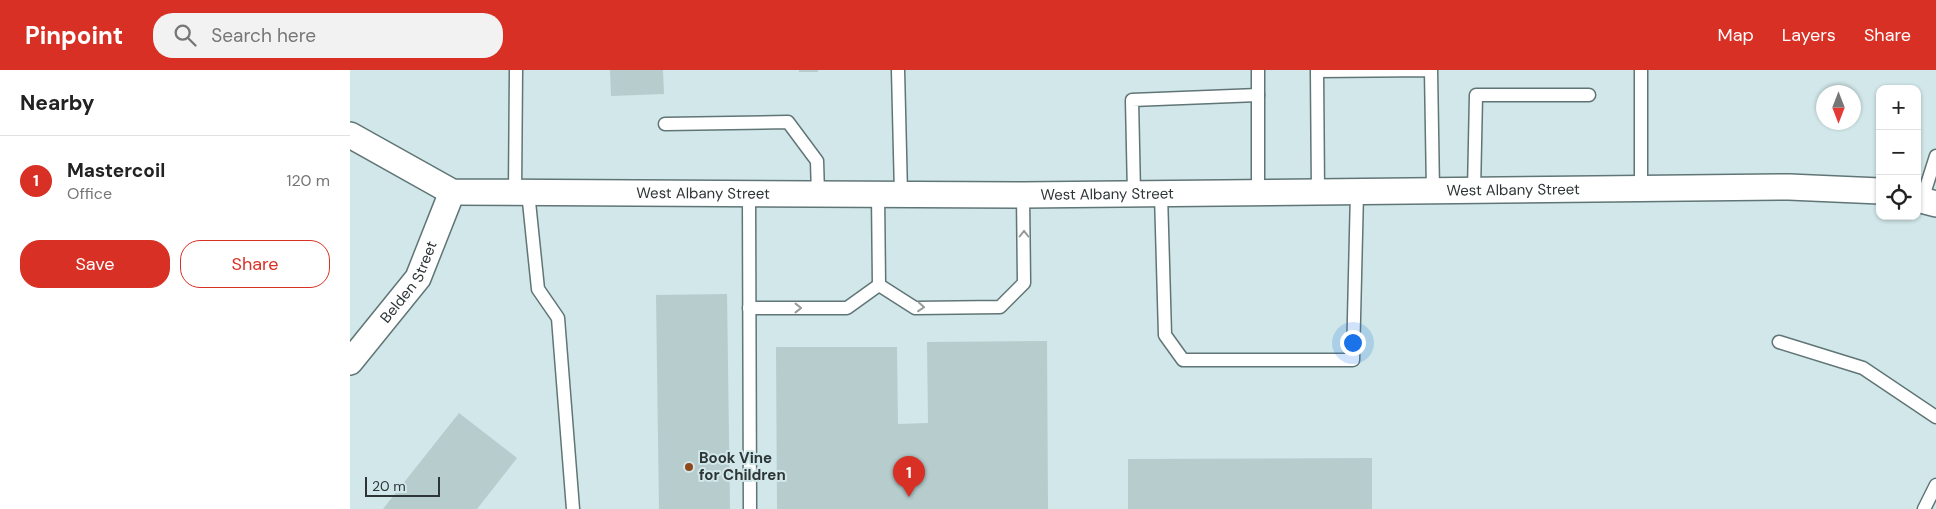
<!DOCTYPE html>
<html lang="en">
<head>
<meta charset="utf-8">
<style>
  body { margin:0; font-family:"DM Sans",sans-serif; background:#f2f2f2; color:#222 }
  .controls { position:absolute; right:15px; top:15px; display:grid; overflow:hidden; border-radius:10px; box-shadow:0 1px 4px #0004 }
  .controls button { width:45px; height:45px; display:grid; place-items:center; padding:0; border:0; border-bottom:1px solid #e0e0e0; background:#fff; color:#222; font:25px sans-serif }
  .compass { position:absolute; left:1466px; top:15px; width:45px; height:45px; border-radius:50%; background:#fff; box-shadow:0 1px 4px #0004; rotate:180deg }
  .scale { position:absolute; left:15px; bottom:12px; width:75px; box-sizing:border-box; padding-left:5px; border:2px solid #2d3536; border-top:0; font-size:14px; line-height:18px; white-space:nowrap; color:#2d3536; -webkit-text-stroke:4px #d1e7e9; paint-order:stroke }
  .you { position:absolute; left:1002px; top:272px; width:18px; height:18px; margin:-12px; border:4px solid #fff; border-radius:50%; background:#1a73e8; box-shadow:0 0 0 8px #1a73e833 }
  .badge { display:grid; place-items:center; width:32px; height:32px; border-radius:50%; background:#d93025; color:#fff; font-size:16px; font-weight:700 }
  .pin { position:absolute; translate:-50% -41px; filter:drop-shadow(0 1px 2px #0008) }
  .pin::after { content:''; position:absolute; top:26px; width:18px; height:15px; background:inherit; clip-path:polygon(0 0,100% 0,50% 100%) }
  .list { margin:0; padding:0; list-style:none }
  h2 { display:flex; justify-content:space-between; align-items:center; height:65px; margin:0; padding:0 20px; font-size:21px }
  h2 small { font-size:16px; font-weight:400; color:#767676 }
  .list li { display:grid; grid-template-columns:32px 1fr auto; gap:15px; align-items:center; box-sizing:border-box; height:90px; padding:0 20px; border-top:1px solid #e0e0e0 }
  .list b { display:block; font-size:19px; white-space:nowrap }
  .list p { margin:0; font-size:16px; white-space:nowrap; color:#767676 }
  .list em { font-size:16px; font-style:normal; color:#767676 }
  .actions { display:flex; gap:10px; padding:15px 20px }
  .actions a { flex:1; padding:11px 0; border:1px solid #d93025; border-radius:20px; text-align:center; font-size:18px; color:#d93025 }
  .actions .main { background:#d93025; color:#fff }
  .icon { flex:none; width:28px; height:28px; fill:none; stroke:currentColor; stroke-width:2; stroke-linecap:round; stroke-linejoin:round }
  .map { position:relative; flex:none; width:1586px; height:439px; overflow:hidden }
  header { display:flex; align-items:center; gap:30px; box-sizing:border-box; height:70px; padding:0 25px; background:#d93025; color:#fff }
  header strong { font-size:24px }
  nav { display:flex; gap:28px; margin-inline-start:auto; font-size:18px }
  .search { width:350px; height:45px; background:#f2f2f2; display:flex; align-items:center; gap:12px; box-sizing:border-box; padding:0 18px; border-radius:20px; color:#767676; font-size:19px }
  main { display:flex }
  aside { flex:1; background:#fff }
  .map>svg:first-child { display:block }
  .building { fill:#b6cccd }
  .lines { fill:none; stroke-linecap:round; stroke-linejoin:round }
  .service-casing { stroke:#607576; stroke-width:15 }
  .minor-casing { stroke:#607576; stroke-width:28 }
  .service { stroke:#fff; stroke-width:12 }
  .minor { stroke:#fff; stroke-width:25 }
  .oneway { stroke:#969a9a }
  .poi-dot { fill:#8d491c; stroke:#d1e7e9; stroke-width:2 }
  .labels { text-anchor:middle; stroke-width:4; stroke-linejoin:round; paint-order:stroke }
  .street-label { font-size:15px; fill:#2d3536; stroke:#d1e7e9 }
  .poi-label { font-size:15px; font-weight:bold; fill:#2d3536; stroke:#d1e7e9; text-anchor:start }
</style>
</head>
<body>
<header>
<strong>Pinpoint</strong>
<div class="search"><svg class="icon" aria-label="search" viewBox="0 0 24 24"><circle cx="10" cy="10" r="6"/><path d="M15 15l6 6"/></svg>Search here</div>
<nav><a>Map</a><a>Layers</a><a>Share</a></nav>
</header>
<main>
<aside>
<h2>Nearby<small></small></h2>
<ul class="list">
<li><span class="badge">1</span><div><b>Mastercoil</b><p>Office</p></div><em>120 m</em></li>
</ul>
<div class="actions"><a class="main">Save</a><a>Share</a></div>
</aside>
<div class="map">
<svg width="1586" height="439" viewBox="0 0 1586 439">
  <rect width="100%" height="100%" fill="#d1e7e9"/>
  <g class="building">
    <polygon points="260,0 313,0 314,24 261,26"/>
    <rect x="449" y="0" width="19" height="2"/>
    <polygon points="377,224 380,439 309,439 306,225"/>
    <polygon points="697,271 698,439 427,439 426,277 547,277 548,354 578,353 577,272"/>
    <polygon points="109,343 167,388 127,439 33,439"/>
    <polygon points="1022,388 1022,439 778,439 778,389"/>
  </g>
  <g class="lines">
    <defs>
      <g id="service">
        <polyline points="548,0 551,124"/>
        <polyline points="315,54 438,52 467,91 468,124"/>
        <polyline points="1291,120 1291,0"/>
        <polyline points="1124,121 1126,25 1239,25"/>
        <polyline points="165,122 166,0"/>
        <polyline points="178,122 188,219 208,248 223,439"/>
        <polyline points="968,122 967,1 1081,0 1083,121"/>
        <polyline points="908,123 908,0"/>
        <polyline points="399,124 400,439"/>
        <polyline points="528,124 529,215"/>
        <polyline points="784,124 782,30 908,25"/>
        <polyline points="811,124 815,265 833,290 1003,290 1007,122"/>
        <polyline points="1572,130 1586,86"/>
        <polyline points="529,215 565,238 650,237 674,213 673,125"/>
        <polyline points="399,238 497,238 529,215"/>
        <polyline points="1429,272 1513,298 1586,347"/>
        <polyline points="1574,439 1586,415"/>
      </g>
      <g id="minor">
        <path id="s1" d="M0,65L102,122L673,125L1439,117L1530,121"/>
        <polyline points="1567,129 1586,134"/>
        <path id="s2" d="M0,292L68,208L102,122"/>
      </g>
    </defs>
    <use href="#service" class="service-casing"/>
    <use href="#minor" class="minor-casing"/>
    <use href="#service" class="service"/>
    <use href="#minor" class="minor"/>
  </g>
  <defs><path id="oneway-chevron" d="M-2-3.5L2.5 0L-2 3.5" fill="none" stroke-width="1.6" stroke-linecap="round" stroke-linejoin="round" transform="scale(1.25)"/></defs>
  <g class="oneway">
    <use href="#oneway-chevron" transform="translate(674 164) rotate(-90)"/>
    <use href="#oneway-chevron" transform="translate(571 237) rotate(5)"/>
    <use href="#oneway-chevron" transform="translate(448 238)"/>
  </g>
  <circle class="poi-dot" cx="339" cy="397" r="5"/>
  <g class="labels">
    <g class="street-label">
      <text dy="5" stroke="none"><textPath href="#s1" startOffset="1178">West Albany Street</textPath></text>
      <text dy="5" stroke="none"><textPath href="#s1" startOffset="368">West Albany Street</textPath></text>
      <text dy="5" stroke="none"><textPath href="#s1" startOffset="772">West Albany Street</textPath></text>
      <text dy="5" stroke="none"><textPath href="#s2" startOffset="100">Belden Street</textPath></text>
    </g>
    <g class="poi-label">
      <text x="349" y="393">Book Vine<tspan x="349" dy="17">for Children</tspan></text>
    </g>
  </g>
</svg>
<div class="controls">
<button>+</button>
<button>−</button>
<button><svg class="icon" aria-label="locate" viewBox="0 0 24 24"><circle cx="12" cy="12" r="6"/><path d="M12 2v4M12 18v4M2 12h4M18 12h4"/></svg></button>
</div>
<svg class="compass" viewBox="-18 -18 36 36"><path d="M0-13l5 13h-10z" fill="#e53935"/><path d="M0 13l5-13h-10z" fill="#767676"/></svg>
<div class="scale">20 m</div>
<div class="you"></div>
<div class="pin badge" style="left:559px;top:427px">1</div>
</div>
</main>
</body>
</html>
